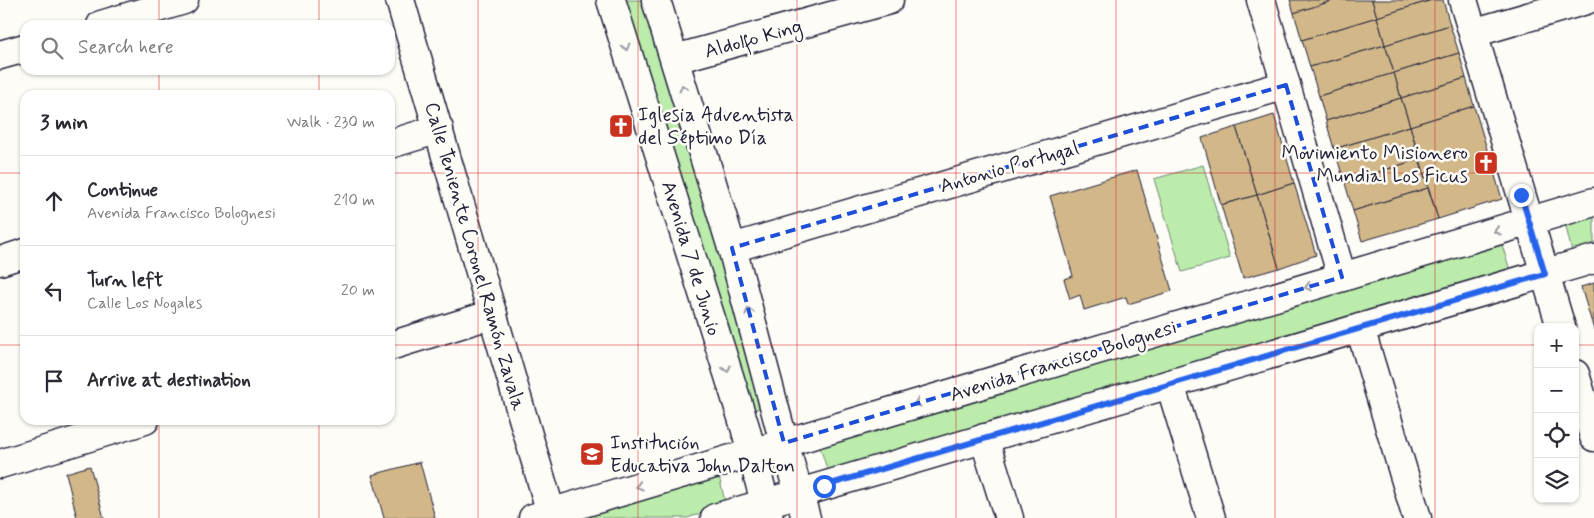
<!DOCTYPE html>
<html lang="en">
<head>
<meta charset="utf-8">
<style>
  body { margin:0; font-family:Mynerve,sans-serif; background:#f2f2f3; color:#2b2b33 }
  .controls { position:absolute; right:15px; bottom:15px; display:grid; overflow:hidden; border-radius:10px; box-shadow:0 1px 4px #0004 }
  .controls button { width:45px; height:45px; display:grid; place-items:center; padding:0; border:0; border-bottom:1px solid #e1e1e2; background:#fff; color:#2b2b33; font:25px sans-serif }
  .stop { position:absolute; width:15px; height:15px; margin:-11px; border:4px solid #2563eb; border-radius:50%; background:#fff }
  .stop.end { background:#2563eb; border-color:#fff; box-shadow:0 1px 5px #0008 }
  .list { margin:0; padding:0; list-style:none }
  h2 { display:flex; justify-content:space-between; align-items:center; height:65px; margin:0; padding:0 20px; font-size:21px }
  h2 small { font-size:16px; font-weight:400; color:#7c7c81 }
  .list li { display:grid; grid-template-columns:32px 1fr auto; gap:15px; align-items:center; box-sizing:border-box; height:90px; padding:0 20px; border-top:1px solid #e1e1e2 }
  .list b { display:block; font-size:19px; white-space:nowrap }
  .list p { margin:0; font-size:16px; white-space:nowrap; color:#7c7c81 }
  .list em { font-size:16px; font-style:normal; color:#7c7c81 }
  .icon { flex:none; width:28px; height:28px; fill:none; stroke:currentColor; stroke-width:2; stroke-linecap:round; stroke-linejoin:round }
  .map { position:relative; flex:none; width:1594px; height:518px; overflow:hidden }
  .search { position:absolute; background:#fff; box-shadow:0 1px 4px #0004; left:20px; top:20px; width:375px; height:55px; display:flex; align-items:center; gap:12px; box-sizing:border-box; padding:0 18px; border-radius:15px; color:#7c7c81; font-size:19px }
  .panel { position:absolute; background:#fff; box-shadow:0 1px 4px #0004; left:20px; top:90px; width:375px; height:335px; border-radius:15px }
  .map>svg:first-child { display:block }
  .green { fill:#bbecab; stroke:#6e8773 }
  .building { fill:#d2b889; stroke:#22223b }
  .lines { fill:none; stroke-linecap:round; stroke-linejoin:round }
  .minor-casing { stroke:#22223b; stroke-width:31 }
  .major-casing { stroke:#22223b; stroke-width:31 }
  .minor { stroke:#fdfcf7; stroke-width:28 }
  .major { stroke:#fdfcf7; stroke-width:28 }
  .oneway { stroke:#9a9aa2 }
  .route { stroke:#2563eb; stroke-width:6 }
  .marked { fill:none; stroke:#1d4ed8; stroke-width:4; stroke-dasharray:10 6; stroke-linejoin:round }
  .grid { fill:none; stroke:#d62828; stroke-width:1; stroke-opacity:0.55 }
  .labels { text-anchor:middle; stroke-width:5; stroke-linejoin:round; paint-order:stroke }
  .street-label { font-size:20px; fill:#22223b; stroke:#fdfcf7 }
  .poi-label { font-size:20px; fill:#22223b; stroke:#fdfcf7; text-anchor:start }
</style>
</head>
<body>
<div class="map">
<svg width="1594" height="518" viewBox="0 0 1594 518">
  <rect width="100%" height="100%" fill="#fdfcf7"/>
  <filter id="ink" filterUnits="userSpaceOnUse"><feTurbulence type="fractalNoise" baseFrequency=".02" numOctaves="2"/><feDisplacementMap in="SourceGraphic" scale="10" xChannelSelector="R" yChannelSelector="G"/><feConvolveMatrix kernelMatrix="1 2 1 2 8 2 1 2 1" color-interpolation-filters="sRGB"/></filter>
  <g filter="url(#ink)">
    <g class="green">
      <polygon points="623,0 646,0 765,406 749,412"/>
      <polygon points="1203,165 1230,258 1182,272 1154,179"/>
      <polygon points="1594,215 1594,245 1572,252 1565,223"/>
      <polygon points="1501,242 1510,270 829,475 820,447"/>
      <polygon points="719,476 726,506 687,518 576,518"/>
    </g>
    <g class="building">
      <polygon points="1290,0 1335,0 1294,13"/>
      <polygon points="1335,0 1372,0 1377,17 1302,40 1294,13"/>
      <polygon points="1372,0 1432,0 1377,17"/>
      <polygon points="1432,0 1443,0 1450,25 1385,45 1377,17"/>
      <polygon points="1377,17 1385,45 1310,67 1302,40"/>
      <polygon points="1450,25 1459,53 1394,73 1385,45"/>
      <polygon points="1385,45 1394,73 1319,96 1310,67"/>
      <polygon points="1459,53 1466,78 1401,98 1394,73"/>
      <polygon points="1394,73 1401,98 1326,121 1319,96"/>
      <polygon points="1466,78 1474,106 1410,126 1401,98"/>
      <polygon points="1401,98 1410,126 1334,149 1326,121"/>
      <polygon points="1474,106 1502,199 1438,219 1410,126"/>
      <polygon points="1274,115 1294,183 1257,195 1236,127"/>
      <polygon points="1410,126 1419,159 1345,183 1334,149"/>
      <polygon points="1236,127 1257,195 1221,205 1202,138"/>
      <polygon points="1419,159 1428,188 1353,211 1345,183"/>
      <polygon points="1137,170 1172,291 1128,304 1126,297 1084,310 1080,295 1070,299 1064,279 1073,276 1050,196"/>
      <polygon points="1294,183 1316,255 1279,268 1257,195"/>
      <polygon points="1428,188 1438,219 1362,241 1353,211"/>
      <polygon points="1257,195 1279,268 1243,278 1221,205"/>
      <polygon points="1594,283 1594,330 1581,287"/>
      <polygon points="420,462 435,518 384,518 372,475"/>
      <polygon points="90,466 104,518 77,518 66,473"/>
    </g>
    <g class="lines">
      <defs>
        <g id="minor">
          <polyline points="400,0 551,513"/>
          <polyline points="611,0 745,427 769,518"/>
          <polyline points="656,0 732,248 784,443 806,518"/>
          <polyline points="1261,0 1342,277"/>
          <polyline points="1463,0 1561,327"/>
          <polyline points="101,25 184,0"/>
          <polyline points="1473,33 1586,0"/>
          <polyline points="0,55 25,48"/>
          <polyline points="675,59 889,0"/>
          <polyline points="390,144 439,129"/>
          <polyline points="732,248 1286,85"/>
          <polyline points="0,261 25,253"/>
          <polyline points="1360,328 1417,518"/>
          <polyline points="390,346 493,314"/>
          <polyline points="1575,374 1594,437"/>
          <polyline points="1170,384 1211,518"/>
          <polyline points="984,438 1009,518"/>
          <polyline points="0,464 145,420"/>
        </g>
        <g id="major">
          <polyline points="533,518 1594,202"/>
          <polyline points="715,518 1594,259"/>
        </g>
      </defs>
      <use href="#minor" class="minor-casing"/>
      <use href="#major" class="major-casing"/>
      <use href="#minor" class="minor"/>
      <use href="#major" class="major"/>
    </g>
    <defs><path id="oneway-chevron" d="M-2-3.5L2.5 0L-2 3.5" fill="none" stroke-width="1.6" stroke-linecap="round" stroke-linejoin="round" transform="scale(1.25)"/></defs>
    <g class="oneway">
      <use href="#oneway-chevron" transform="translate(626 47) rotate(73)"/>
      <use href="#oneway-chevron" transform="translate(683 88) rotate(-107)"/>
      <use href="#oneway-chevron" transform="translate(1497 231) rotate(163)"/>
      <use href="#oneway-chevron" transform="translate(1308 287) rotate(163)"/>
      <use href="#oneway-chevron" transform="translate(749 311) rotate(-105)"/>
      <use href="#oneway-chevron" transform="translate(727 369) rotate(73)"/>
      <use href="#oneway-chevron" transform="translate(917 403) rotate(163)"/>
      <use href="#oneway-chevron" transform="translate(639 486) rotate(163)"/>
    </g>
  </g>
  <g class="lines" filter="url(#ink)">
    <polyline class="route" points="824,486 1545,274 1521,195"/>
  </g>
  <path class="marked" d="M1286,85L1342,277L784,443L732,248Z"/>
  <path class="grid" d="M159,0V25M319,0V25M478,0V518M638,0V518M797,0V518M956,0V518M1116,0V518M1275,0V518M1435,0V518M159,70V95M319,70V95M0,173H25M390,173H1594M0,345H25M390,345H1538M1575,345H1594M159,420V518M319,420V518"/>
  <defs>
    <symbol id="church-square" viewBox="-11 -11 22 22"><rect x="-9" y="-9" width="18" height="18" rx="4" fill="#c8321e" stroke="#fdfcf7"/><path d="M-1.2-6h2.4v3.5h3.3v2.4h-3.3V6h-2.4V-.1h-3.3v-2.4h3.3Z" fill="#fff"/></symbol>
    <symbol id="school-square" viewBox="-11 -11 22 22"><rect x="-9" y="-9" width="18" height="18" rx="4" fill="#c8321e" stroke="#fdfcf7"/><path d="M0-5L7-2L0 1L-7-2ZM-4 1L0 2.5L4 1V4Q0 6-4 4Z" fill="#fff"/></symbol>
  </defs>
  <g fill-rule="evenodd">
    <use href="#church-square" x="607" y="112" width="28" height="28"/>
    <use href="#church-square" x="1472" y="149" width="28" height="28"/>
    <use href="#school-square" x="578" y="440" width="28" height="28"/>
  </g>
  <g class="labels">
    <g class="street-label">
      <text transform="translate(753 38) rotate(-15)" y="7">Aldolfo King</text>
      <text transform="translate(1009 166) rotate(-16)" y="7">Antonio Portugal</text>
      <text transform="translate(476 256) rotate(74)" y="7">Calle Teniente Coronel Ramón Zavala</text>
      <text transform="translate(692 258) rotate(73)" y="7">Avenida 7 de Junio</text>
      <text transform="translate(1063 360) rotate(-17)" y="7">Avenida Francisco Bolognesi</text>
    </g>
    <g class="poi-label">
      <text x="638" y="121">Iglesia Adventista<tspan x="638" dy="23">del Séptimo Día</tspan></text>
      <text x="1468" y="159" text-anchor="end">Movimiento Misionero<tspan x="1468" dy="23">Mundial Los Ficus</tspan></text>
      <text x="610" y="449">Institución<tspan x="610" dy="23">Educativa John Dalton</tspan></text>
    </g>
  </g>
</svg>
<div class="controls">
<button>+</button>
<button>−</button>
<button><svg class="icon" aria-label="locate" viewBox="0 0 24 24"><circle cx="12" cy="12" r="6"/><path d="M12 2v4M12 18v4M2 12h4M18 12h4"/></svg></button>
<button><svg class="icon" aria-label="layers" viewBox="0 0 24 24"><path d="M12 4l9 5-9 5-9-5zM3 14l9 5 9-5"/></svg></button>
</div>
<div class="stop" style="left:824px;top:486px"></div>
<div class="stop end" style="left:1521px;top:195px"></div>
<div class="search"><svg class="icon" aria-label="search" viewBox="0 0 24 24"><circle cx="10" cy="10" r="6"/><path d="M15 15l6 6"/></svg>Search here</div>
<section class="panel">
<h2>3 min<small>Walk · 230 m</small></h2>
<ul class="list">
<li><svg class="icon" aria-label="ahead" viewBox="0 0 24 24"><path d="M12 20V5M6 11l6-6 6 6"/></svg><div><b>Continue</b><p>Avenida Francisco Bolognesi</p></div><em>210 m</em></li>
<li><svg class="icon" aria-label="left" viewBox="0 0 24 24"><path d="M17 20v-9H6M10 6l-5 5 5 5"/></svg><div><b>Turn left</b><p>Calle Los Nogales</p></div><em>20 m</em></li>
<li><svg class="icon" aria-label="arrive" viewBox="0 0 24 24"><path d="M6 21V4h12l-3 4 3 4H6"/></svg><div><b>Arrive at destination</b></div></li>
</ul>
</section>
</div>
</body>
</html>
